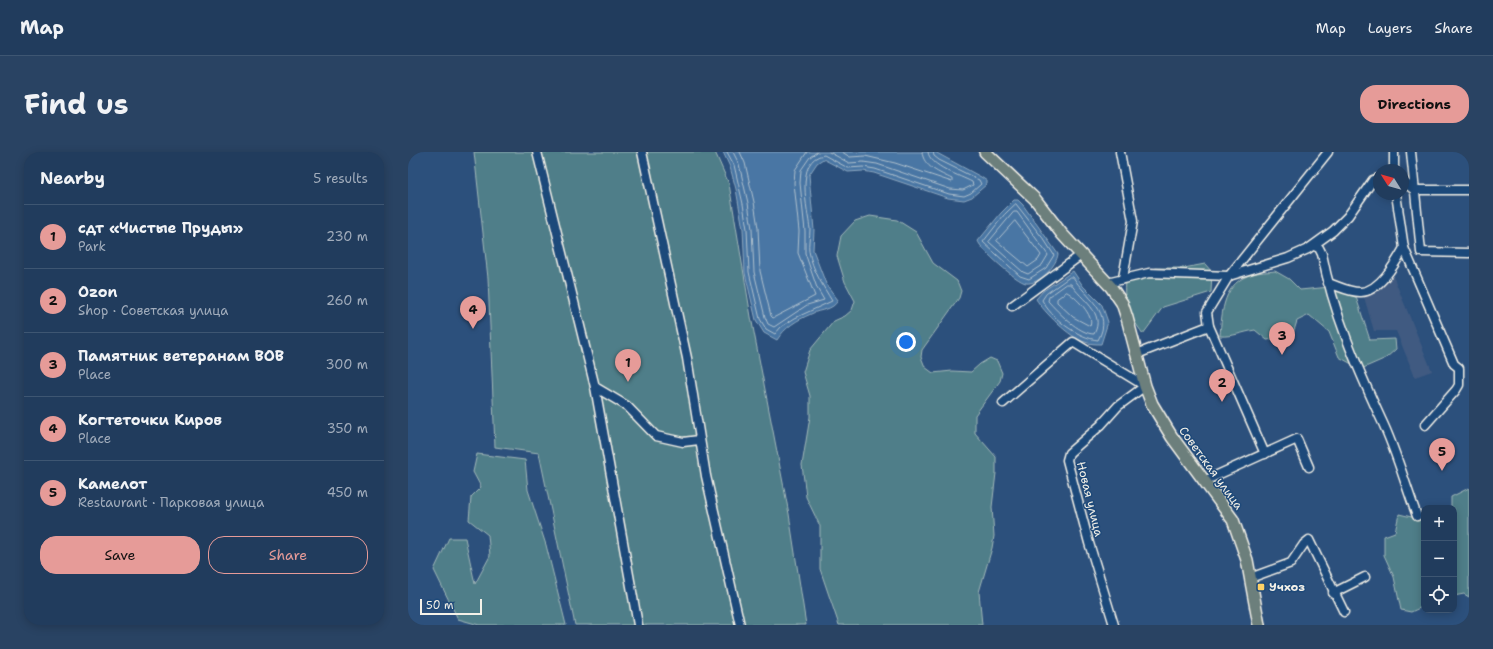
<!DOCTYPE html>
<html lang="en">
<head>
<meta charset="utf-8">
<style>
  body { margin:0; font-family:"Shantell Sans",sans-serif; background:#294363; color:#f1f3f6 }
  .controls { position:absolute; right:12px; bottom:12px; display:grid; overflow:hidden; border-radius:8px; box-shadow:0 2px 10px #0003 }
  .controls button { width:36px; height:36px; display:grid; place-items:center; padding:0; border:0; border-bottom:1px solid #3e5672; background:#213c5d; color:#f1f3f6; font:20px sans-serif }
  .compass { position:absolute; left:965px; top:12px; width:36px; height:36px; border-radius:50%; background:#213c5d; box-shadow:0 2px 10px #0003; rotate:307deg }
  .scale { position:absolute; left:12px; bottom:10px; width:62px; box-sizing:border-box; padding-left:4px; border:2px solid #f4f1e8; border-top:0; font-size:11px; line-height:14px; white-space:nowrap; color:#f4f1e8; -webkit-text-stroke:3px #1f4a7a; paint-order:stroke }
  .you { position:absolute; left:498px; top:190px; width:14px; height:14px; margin:-10px; border:3px solid #fff; border-radius:50%; background:#1a73e8; box-shadow:0 0 0 6px #1a73e833 }
  .badge { display:grid; place-items:center; width:26px; height:26px; border-radius:50%; background:#e69b98; color:#111; font-size:13px; font-weight:700 }
  .pin { position:absolute; translate:-50% -33px; filter:drop-shadow(0 1px 2px #0008) }
  .pin::after { content:''; position:absolute; top:21px; width:14px; height:12px; background:inherit; clip-path:polygon(0 0,100% 0,50% 100%) }
  .list { margin:0; padding:0; list-style:none }
  h2 { display:flex; justify-content:space-between; align-items:center; height:52px; margin:0; padding:0 16px; font-size:17px }
  h2 small { font-size:13px; font-weight:400; color:#a2adbc }
  .list li { display:grid; grid-template-columns:26px 1fr auto; gap:12px; align-items:center; box-sizing:border-box; height:64px; padding:0 16px; border-top:1px solid #3e5672 }
  .list b { display:block; font-size:15px; white-space:nowrap }
  .list p { margin:0; font-size:13px; white-space:nowrap; color:#a2adbc }
  .list em { font-size:13px; font-style:normal; color:#a2adbc }
  .actions { display:flex; gap:8px; padding:12px 16px }
  .actions a { flex:1; padding:9px 0; border:1px solid #e69b98; border-radius:16px; text-align:center; font-size:14px; color:#e69b98 }
  .actions .main { background:#e69b98; color:#111 }
  .icon { flex:none; width:22px; height:22px; fill:none; stroke:currentColor; stroke-width:2; stroke-linecap:round; stroke-linejoin:round }
  .map { position:relative; flex:none; width:1061px; height:473px; overflow:hidden; border-radius:16px }
  header { display:flex; align-items:center; gap:24px; box-sizing:border-box; height:56px; padding:0 20px; background:#213c5d; border-bottom:1px solid #3e5672 }
  header strong { font-size:19px }
  nav { display:flex; gap:22px; margin-inline-start:auto; font-size:14px }
  .intro { display:flex; align-items:center; justify-content:space-between; box-sizing:border-box; height:96px; padding:0 24px }
  h1 { margin:0; font-size:28px }
  .button { padding:10px 18px; border-radius:16px; background:#e69b98; color:#111; font-size:14px; font-weight:700 }
  main { display:flex; gap:24px; padding:0 24px }
  aside { flex:1; background:#213c5d; border-radius:16px; box-shadow:0 2px 10px #0003 }
  .map>svg:first-child { display:block }
  .built { fill:#405a81 }
  .green { fill:#4f7e89; stroke:#a2b8b8 }
  .water { fill:#4876a4; stroke:#8da7bf }
  .lines { fill:none; stroke-linecap:round; stroke-linejoin:round }
  .shore { stroke:#afc0cd; stroke-width:1 }
  .minor-casing { stroke:#f4f1e8; stroke-width:11 }
  .major-casing { stroke:#f4f1e8; stroke-width:14 }
  .minor { stroke:#1f4a7a; stroke-width:8 }
  .major { stroke:#6c7f7c; stroke-width:11 }
  .poi-dot { fill:#ffd166; stroke:#1f4a7a; stroke-width:1.5 }
  .labels { text-anchor:middle; stroke-width:3; stroke-linejoin:round; paint-order:stroke }
  .street-label { font-size:12px; fill:#f4f1e8; stroke:#1f4a7a }
  .poi-label { font-size:12px; font-weight:bold; fill:#f4f1e8; stroke:#1f4a7a; text-anchor:start }
</style>
</head>
<body>
<header>
<strong>Map</strong>
<nav><a>Map</a><a>Layers</a><a>Share</a></nav>
</header>
<div class="intro"><h1>Find us</h1><a class="button">Directions</a></div>
<main>
<aside>
<h2>Nearby<small>5 results</small></h2>
<ul class="list">
<li><span class="badge">1</span><div><b>сдт «Чистые Пруды»</b><p>Park</p></div><em>230 m</em></li>
<li><span class="badge">2</span><div><b>Ozon</b><p>Shop · Советская улица</p></div><em>260 m</em></li>
<li><span class="badge">3</span><div><b>Памятник ветеранам ВОВ</b><p>Place</p></div><em>300 m</em></li>
<li><span class="badge">4</span><div><b>Когтеточки Киров</b><p>Place</p></div><em>350 m</em></li>
<li><span class="badge">5</span><div><b>Камелот</b><p>Restaurant · Парковая улица</p></div><em>450 m</em></li>
</ul>
<div class="actions"><a class="main">Save</a><a>Share</a></div>
</aside>
<div class="map">
<svg width="1061" height="473" viewBox="0 0 1061 473">
  <rect width="100%" height="100%" fill="#2c507c"/>
  <filter id="ink" filterUnits="userSpaceOnUse"><feTurbulence type="fractalNoise" baseFrequency=".025" numOctaves="2"/><feDisplacementMap in="SourceGraphic" scale="8" xChannelSelector="R" yChannelSelector="G"/><feConvolveMatrix kernelMatrix="1 2 1 2 8 2 1 2 1" color-interpolation-filters="sRGB"/></filter>
  <g filter="url(#ink)">
    <polygon class="built" points="985,124 1024,219 1007,225 988,179 966,179 956,145"/>
    <g class="green">
      <polygon points="66,0 307,0 321,32 343,165 381,362 398,473 167,473 131,301 87,295 80,126"/>
      <polygon points="462,64 489,68 508,80 525,111 549,129 553,139 551,146 514,198 513,205 517,215 525,221 544,219 563,220 572,212 582,206 589,209 594,221 592,229 567,263 567,281 588,305 588,321 584,355 586,384 584,396 571,440 574,473 431,473 412,417 412,374 398,345 397,336 394,313 402,265 402,244 395,220 402,198 426,169 437,164 444,158 447,149 437,130 429,104 433,84 447,69"/>
      <path d="M797,112L804,120L803,140L755,155L735,182C721,162 715,152 717,128L748,116H776Z"/>
      <path d="M867,119L881,127L892,138L932,134L948,145L962,188L987,187L988,197L978,206L953,217L931,205L921,180L901,163L889,169L884,185L859,188L847,178C835,180 824,185 812,184C814,159 815,130 845,122C851,120 860,120 867,119Z"/>
      <polygon points="69,302 117,308 120,338 138,393 158,473 71,473 50,467 26,418 41,386 57,386 67,432 82,404 80,383 61,368 63,345 73,335 65,320"/>
      <polygon points="1061,336 1061,445 1056,442 1046,444 1046,356 1043,356 1043,345"/>
      <polygon points="991,362 1016,368 1016,454 1003,460 993,458 986,425 976,403 976,384 987,380"/>
    </g>
    <g class="water">
      <path d="M315,0H527L573,25L579,29V32L564,45L556,48L540,46L466,21L455,19L440,20L415,7L409,11L401,23L406,78L405,98L418,132L430,148C425,159 412,157 403,162C389,168 377,175 369,188L356,181L348,168L337,121L335,77L328,37L322,15Z"/>
      <path d="M606,48H610L615,53L650,102C649,113 631,133 618,131C609,130 572,97 570,89L593,61Z"/>
      <path d="M665,119L675,134L694,153L700,170L693,192C688,192 682,192 677,190C662,186 636,160 628,147L635,139Z"/>
    </g>
    <g class="lines">
      <g class="shore">
        <path d="M319,0L326,13L335,52L339,77L341,120L352,167L358,177L367,182L373,175L387,166L424,149C415,134 404,117 401,99C400,92 402,84 402,77C400,59 386,7 416,3L440,16L455,15L467,17L541,42L556,44L563,41L573,32L571,28L531,8L526,4L525,0"/>
        <polyline points="325,0 331,12 340,51 344,77 346,120 357,165 360,172 366,175 399,153 416,148 409,136 397,101 397,79 392,31 393,18 402,5 409,0"/>
        <polyline points="332,0 337,11 346,50 350,76 352,119 363,164 365,166 407,144 390,101 391,79 386,31 387,18 399,0"/>
        <path d="M421,0L441,11L455,10L469,12L542,37L555,38L565,33L564,30C553,24 521,14 520,0"/>
        <path d="M434,0L442,5L457,4L487,11L544,30V27C532,21 515,15 514,0"/>
        <polygon points="608,52 637,89 646,103 638,116 621,127 612,124 575,90 596,63"/>
        <polygon points="606,60 609,60 640,103 634,113 620,122 615,120 581,90"/>
        <polygon points="607,69 633,103 630,108 620,115 589,89"/>
        <path d="M662,125H665C678,146 706,160 690,188C670,186 643,166 634,148L638,142Z"/>
        <path d="M659,132H663C673,148 698,160 686,182C671,182 650,160 640,149L641,145Z"/>
        <path d="M659,140C667,144 687,164 682,174L665,165L649,150V147Z"/>
      </g>
      <defs>
        <g id="minor">
          <polyline points="129,0 187,235 230,473"/>
          <polyline points="234,0 279,206 298,324 332,473"/>
          <polyline points="712,0 725,69 715,126"/>
          <polyline points="1003,0 1013,100 1061,101"/>
          <polyline points="986,18 986,0"/>
          <polyline points="995,29 1006,38 1061,38"/>
          <polyline points="988,42 996,96 1046,212 1051,216 1051,233 1048,238 1017,273"/>
          <path d="M906,94L911,96L914,102C925,160 949,215 973,267C988,298 997,332 1009,364"/>
          <polyline points="699,131 741,121 821,124 880,106 900,97 925,79 940,64 965,28 971,26"/>
          <path d="M920,131C930,134 943,141 953,140C972,139 988,110 996,96"/>
          <polyline points="604,154 673,103"/>
          <polyline points="729,202 801,174"/>
          <polyline points="187,235 219,254 248,284 275,290 291,288"/>
          <polyline points="595,251 665,190 737,234 710,254 693,273 661,301 659,308 681,391 706,473"/>
          <polyline points="857,302 801,174 799,160 821,124 920,0"/>
          <polyline points="796,329 889,287 901,315"/>
          <polyline points="842,426 883,411 896,392 901,388 936,460"/>
          <polyline points="925,441 957,425"/>
        </g>
        <polyline id="major" points="577,0 627,47 654,82 703,135 714,151 719,166 737,234 744,252 764,285 825,368 839,408 851,473"/>
      </defs>
      <use href="#minor" class="minor-casing"/>
      <use href="#major" class="major-casing"/>
      <use href="#minor" class="minor"/>
      <use href="#major" class="major"/>
    </g>
  </g>
  <rect class="poi-dot" x="849" y="431" width="8" height="8" rx="2"/>
  <g class="labels">
    <g class="street-label">
      <text transform="translate(803 316) rotate(54)" y="4">Советская улица</text>
      <text transform="translate(682 347) rotate(76)" y="4">Новая улица</text>
    </g>
    <g class="poi-label">
      <text x="861" y="439">Учхоз</text>
    </g>
  </g>
</svg>
<div class="controls">
<button>+</button>
<button>−</button>
<button><svg class="icon" aria-label="locate" viewBox="0 0 24 24"><circle cx="12" cy="12" r="6"/><path d="M12 2v4M12 18v4M2 12h4M18 12h4"/></svg></button>
</div>
<svg class="compass" viewBox="-18 -18 36 36"><path d="M0-13l5 13h-10z" fill="#e53935"/><path d="M0 13l5-13h-10z" fill="#a2adbc"/></svg>
<div class="scale">50 m</div>
<div class="you"></div>
<div class="pin badge" style="left:220px;top:230px">1</div>
<div class="pin badge" style="left:814px;top:250px">2</div>
<div class="pin badge" style="left:874px;top:203px">3</div>
<div class="pin badge" style="left:65px;top:177px">4</div>
<div class="pin badge" style="left:1034px;top:319px">5</div>
</div>
</main>
</body>
</html>
